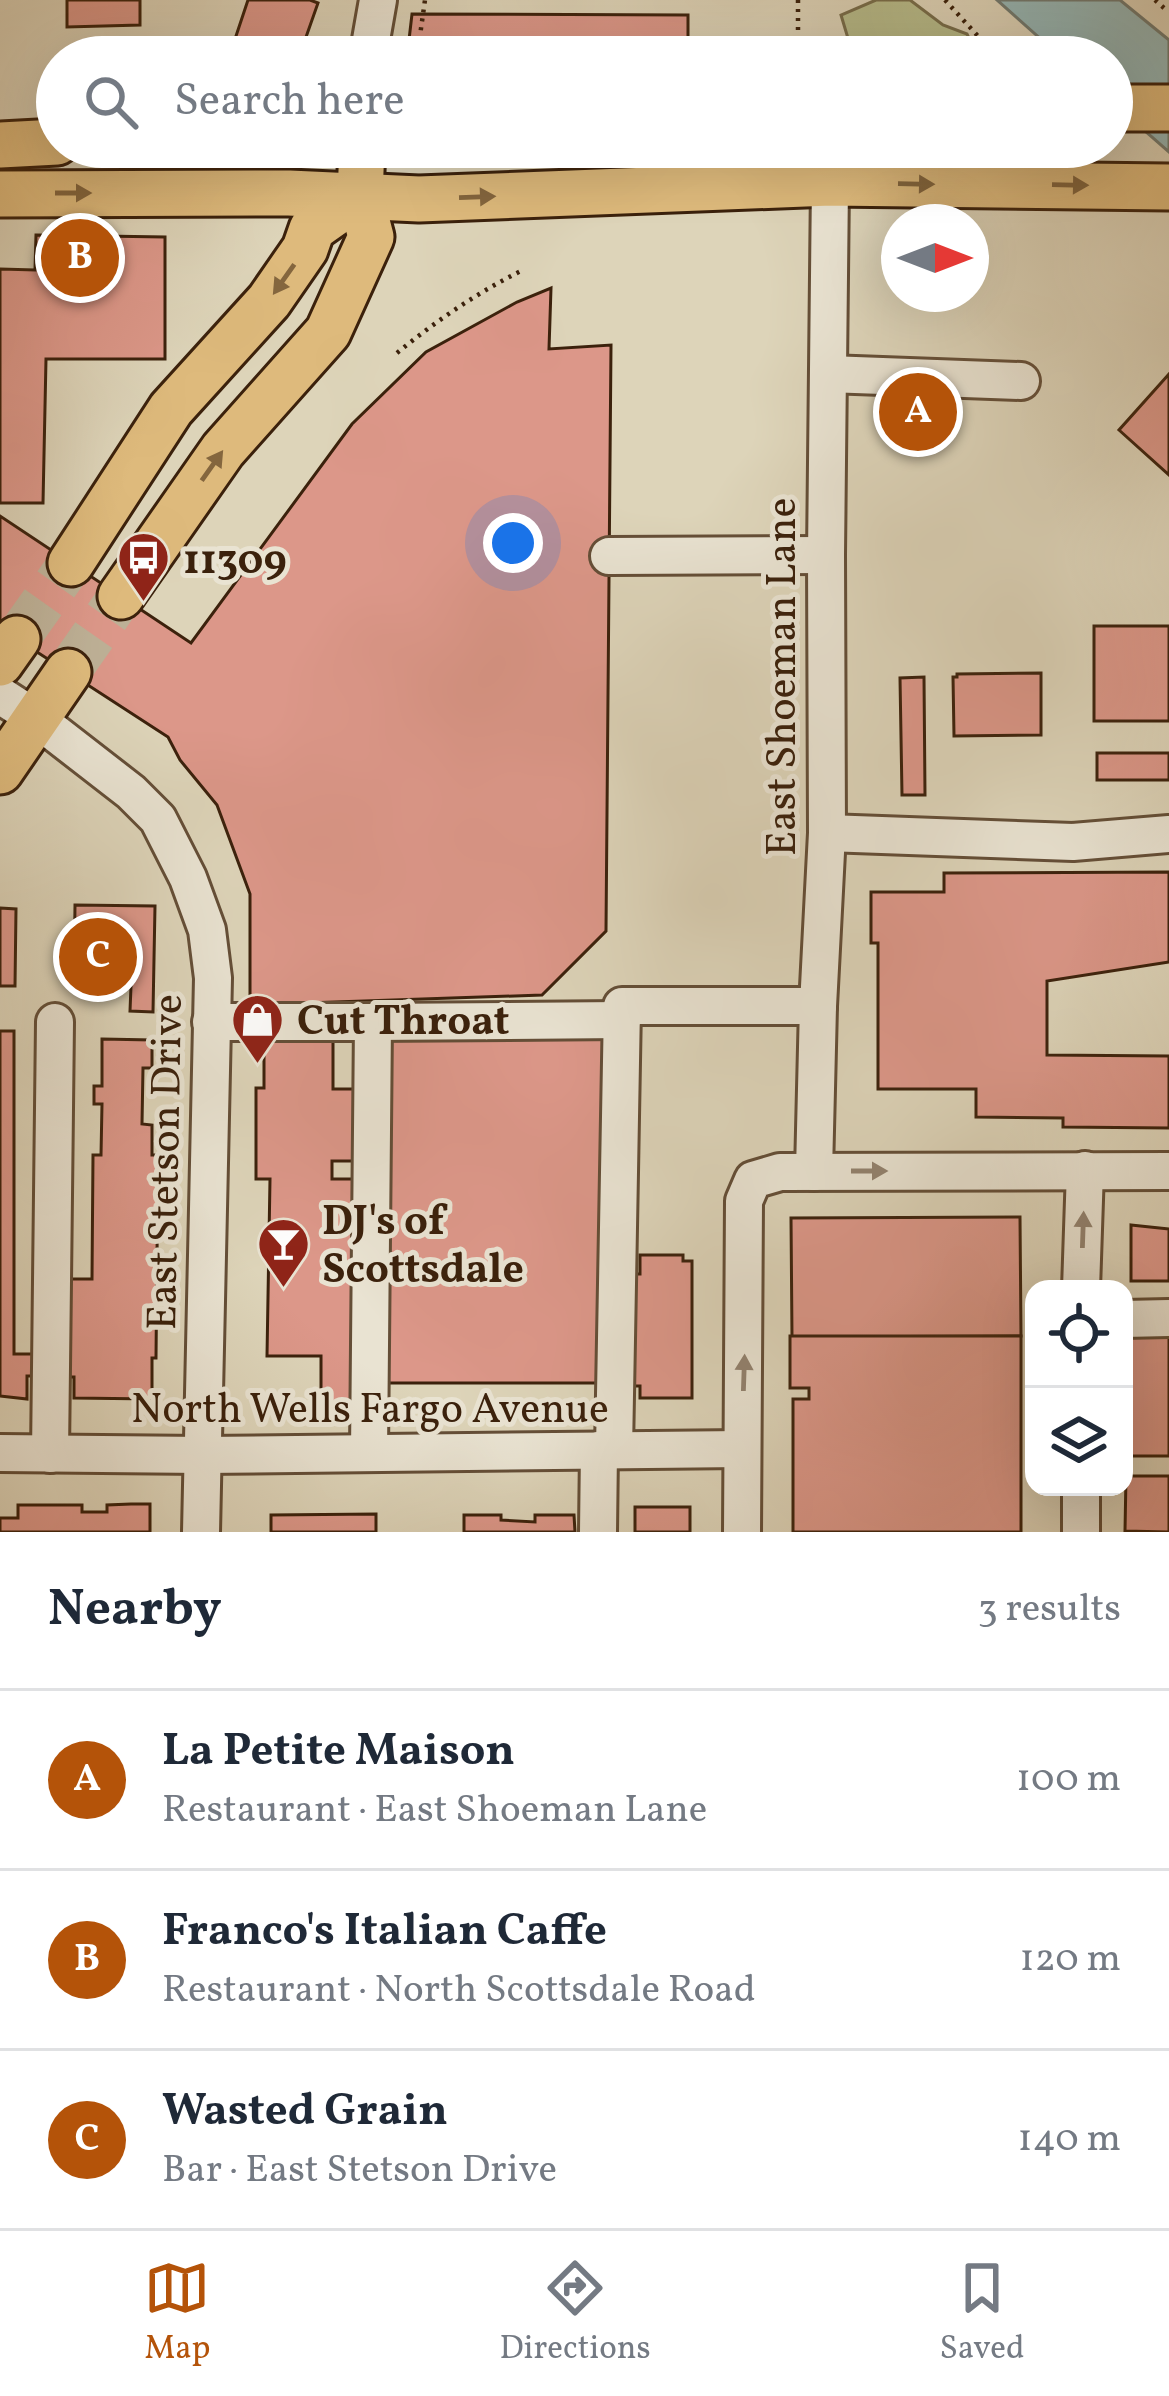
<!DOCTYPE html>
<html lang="en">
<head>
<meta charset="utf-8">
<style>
  body { margin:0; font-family:Vollkorn,serif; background:#f2f2f3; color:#1f2937 }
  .controls { position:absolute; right:36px; bottom:36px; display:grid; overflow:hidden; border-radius:24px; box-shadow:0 12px 48px #0002 }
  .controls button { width:108px; height:108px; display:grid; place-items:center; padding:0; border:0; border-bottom:3px solid #e0e1e3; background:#fff; color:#1f2937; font:60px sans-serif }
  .compass { position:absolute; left:881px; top:204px; width:108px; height:108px; border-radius:50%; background:#fff; box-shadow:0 12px 48px #0002; rotate:90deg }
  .you { position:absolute; left:513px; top:543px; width:42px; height:42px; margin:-30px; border:9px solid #fff; border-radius:50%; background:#1a73e8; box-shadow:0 0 0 18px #1a73e833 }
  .badge { display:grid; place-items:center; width:78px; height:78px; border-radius:50%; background:#b45309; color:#fff; font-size:39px; font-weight:700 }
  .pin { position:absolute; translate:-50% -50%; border:6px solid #fff; box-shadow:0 3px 12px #0006 }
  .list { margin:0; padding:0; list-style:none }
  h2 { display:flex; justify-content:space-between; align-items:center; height:156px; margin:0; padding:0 48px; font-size:51px }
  h2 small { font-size:39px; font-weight:400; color:#747a83 }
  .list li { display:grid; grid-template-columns:78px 1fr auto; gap:36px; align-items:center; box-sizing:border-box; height:180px; padding:0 48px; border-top:3px solid #e0e1e3 }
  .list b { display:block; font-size:45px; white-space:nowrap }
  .list p { margin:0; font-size:39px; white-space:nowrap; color:#747a83 }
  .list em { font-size:39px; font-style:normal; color:#747a83 }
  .icon { flex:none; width:66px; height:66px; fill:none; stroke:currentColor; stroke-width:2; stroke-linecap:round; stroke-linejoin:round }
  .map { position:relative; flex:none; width:1169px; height:1532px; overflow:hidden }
  .search { position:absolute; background:#fff; box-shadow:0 12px 48px #0002; left:36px; right:36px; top:36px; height:132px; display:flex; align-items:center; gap:30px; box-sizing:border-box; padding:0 42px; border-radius:66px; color:#747a83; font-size:45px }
  .sheet { height:696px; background:#fff }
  nav { display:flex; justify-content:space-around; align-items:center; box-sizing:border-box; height:168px; border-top:3px solid #e0e1e3; background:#fff; font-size:33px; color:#747a83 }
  nav a { display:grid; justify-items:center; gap:6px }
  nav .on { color:#b45309 }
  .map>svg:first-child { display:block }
  .green { fill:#b6bb8b; stroke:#786e4c; stroke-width:3 }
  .water { fill:#95b7b7; stroke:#717b73; stroke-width:3 }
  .building { fill:#dc9789; stroke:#3b210c; stroke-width:3 }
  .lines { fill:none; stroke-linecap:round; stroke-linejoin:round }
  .major-tunnel { stroke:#bdb096; stroke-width:45; stroke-dasharray:45 22; stroke-linecap:butt }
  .minor-casing { stroke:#644e37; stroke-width:42 }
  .major-casing { stroke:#3b210c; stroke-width:51 }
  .path { stroke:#3b210c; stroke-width:4.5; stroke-dasharray:3 6; stroke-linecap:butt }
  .minor { stroke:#e9e3d2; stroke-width:36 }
  .major { stroke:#deba7c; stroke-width:45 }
  .oneway { fill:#84663e }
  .oneway2 { fill:#92826f }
  .labels { text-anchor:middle; stroke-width:10; stroke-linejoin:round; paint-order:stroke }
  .poi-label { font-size:42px; font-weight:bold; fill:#3b210c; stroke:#e9e3d2; text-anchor:start }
  .street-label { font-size:42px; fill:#3b210c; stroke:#e9e3d2 }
</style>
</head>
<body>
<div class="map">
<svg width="1169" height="1532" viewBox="0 0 1169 1532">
  <rect width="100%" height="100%" fill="#ddd4b9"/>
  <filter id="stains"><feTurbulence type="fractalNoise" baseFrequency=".00167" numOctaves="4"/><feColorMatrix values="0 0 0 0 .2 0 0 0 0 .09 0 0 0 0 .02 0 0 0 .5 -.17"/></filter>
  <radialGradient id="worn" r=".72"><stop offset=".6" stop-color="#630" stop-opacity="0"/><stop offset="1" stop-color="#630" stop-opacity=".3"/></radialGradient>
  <path class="green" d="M876,0H910L943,25L967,34L978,57H967L968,54L964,52C942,64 926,51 904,48C886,46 870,51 853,55L841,15Z"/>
  <polygon class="water" points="997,0 1120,0 1169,40 1169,152 1112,102 1112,57 1061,57"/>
  <g class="building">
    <polygon points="67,0 140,0 140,25 67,27"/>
    <polygon points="248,0 310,0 318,3 299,57 229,57"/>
    <polygon points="412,14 688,15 688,57 407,57"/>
    <polygon points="36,235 165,237 165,359 46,359 43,503 0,503 0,269 35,270"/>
    <polygon points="551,288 549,349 611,345 606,931 542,995 250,1005 250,894 217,805 180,760 168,737 0,628 0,516 191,643 352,424 426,352 517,302"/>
    <polygon points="1169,374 1169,475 1119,430"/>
    <rect x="1094" y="626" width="75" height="95"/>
    <polygon points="1041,673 1041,735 954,736 953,677 957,677 957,674"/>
    <polygon points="924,677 925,795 902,795 900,678"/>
    <rect x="1097" y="753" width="72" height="27"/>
    <polygon points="1169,872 1169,962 1047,981 1047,1055 1169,1056 1169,1128 1063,1127 1063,1118 976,1117 976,1089 878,1089 878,943 871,943 871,892 944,892 944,873"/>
    <polygon points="75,905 155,906 153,1012 130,1011 131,986 74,985"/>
    <polygon points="0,908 16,909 15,986 0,986"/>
    <polygon points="383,1023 604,1026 599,1383 384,1383"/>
    <polygon points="0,1031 14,1031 14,1354 40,1354 40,1376 27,1376 27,1399 0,1396"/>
    <polygon points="264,1036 333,1036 333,1089 356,1089 358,1161 332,1161 332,1179 356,1179 356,1264 327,1264 327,1268 359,1268 352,1402 331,1402 331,1393 321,1393 321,1356 267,1356 270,1179 256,1179 256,1088 264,1088"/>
    <polygon points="102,1039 152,1040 152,1068 143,1068 142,1124 152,1125 152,1155 158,1155 156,1358 152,1358 152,1399 74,1398 74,1377 64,1377 65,1279 92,1279 93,1155 101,1155 102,1104 94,1104 94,1086 102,1086"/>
    <polygon points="1020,1217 1021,1336 792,1337 791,1218"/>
    <polygon points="1131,1225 1169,1229 1169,1281 1131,1281"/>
    <polygon points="640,1255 683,1255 683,1261 692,1261 692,1398 640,1398 640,1386 634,1386 634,1274 640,1274"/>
    <rect x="1130" y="1330" width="39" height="126"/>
    <polygon points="790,1336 1021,1336 1021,1532 793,1532 793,1399 809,1399 809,1388 790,1388"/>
    <polygon points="1126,1476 1169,1476 1169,1532 1125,1531"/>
    <polygon points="131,1504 150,1504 150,1532 0,1532 0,1518 18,1518 18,1505 82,1505 82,1512 107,1512 107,1505"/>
    <rect x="635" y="1507" width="55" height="25"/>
    <polygon points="376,1514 376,1532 271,1532 271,1515"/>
    <polygon points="464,1515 501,1515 501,1520 535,1522 535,1515 574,1515 575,1532 464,1532"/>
  </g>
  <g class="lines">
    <g class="major-tunnel">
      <polyline points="17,639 71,563"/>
      <polyline points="68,672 121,596"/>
    </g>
    <defs>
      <g id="minor">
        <polyline points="368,57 378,0"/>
        <polyline points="828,374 1021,381"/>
        <polyline points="609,556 826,555"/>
        <polyline points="0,695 37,719 131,792 158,819 188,878 207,930 213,978 201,1532"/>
        <polyline points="827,833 1073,842 1169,834"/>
        <polyline points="211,1022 373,1022 369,1453"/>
        <polyline points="373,1022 622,1020"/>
        <polyline points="814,1172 818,1006 827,833 826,555 830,183"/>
        <polyline points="1081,1289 1085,1170"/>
        <polyline points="1124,1319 1169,1318"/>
        <polyline points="614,1450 622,1006 818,1006"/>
        <polyline points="0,1453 203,1455 742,1449"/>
        <polyline points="50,1454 55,1022"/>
        <polyline points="1081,1487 1081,1532"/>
        <polyline points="598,1532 599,1450"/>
        <polyline points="742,1532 744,1201 753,1180 780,1172 1169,1171"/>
      </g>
      <g id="major">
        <polyline points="1112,108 1169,108"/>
        <polyline points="0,145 57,142"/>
        <polyline points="0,194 289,193 419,199 830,183 1169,187"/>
        <polyline points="71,563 171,409 269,301 305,249 312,229 360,195"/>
        <polyline points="121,596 223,450 328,332 371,237 360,195 362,147"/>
        <polyline points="0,663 17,639"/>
        <polyline points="0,771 68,672"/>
      </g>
    </defs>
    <use href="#minor" class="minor-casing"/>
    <use href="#major" class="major-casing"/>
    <g class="path">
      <polyline points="798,0 798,57"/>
      <polyline points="945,0 997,57"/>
      <polyline points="1155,0 1164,8 1169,7"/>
      <polyline points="417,57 425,0"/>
      <path d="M397,353C436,321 478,292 523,270"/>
    </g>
    <use href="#minor" class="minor"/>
    <use href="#major" class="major"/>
  </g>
  <defs><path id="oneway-solid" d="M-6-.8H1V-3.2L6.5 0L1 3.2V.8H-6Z" transform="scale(3)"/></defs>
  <g class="oneway">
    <use href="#oneway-solid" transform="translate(916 184) rotate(1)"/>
    <use href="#oneway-solid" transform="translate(1070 185) rotate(1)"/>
    <use href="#oneway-solid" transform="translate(73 193)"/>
    <use href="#oneway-solid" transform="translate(477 197) rotate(-2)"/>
    <use href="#oneway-solid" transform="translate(284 279) rotate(125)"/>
    <use href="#oneway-solid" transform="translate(212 466) rotate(-55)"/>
  </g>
  <g class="oneway2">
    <use href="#oneway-solid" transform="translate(869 1171)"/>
    <use href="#oneway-solid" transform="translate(1083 1230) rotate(-88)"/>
    <use href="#oneway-solid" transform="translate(744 1373) rotate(-88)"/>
  </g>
  <defs>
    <symbol id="bus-pin" viewBox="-11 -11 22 30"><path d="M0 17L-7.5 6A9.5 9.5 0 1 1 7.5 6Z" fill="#8f2418" stroke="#e9e3d2"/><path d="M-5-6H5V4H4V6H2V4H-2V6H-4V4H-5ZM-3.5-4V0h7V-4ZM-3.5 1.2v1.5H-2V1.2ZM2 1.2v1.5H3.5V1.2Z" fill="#fff"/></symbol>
    <symbol id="shop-pin" viewBox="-11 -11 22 30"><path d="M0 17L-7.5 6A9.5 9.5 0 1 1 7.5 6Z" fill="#8f2418" stroke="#e9e3d2"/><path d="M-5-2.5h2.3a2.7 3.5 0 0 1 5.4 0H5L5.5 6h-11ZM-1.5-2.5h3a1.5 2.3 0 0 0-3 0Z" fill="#fff"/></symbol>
    <symbol id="bar-pin" viewBox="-11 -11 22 30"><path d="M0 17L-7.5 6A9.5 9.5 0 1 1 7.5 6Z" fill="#8f2418" stroke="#e9e3d2"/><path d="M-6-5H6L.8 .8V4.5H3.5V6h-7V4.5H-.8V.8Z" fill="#fff"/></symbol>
  </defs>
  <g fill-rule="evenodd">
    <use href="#bus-pin" x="114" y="528" width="59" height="81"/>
    <use href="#shop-pin" x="228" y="990" width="59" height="81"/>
    <use href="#bar-pin" x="254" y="1214" width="59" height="81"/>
  </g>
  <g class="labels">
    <g class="poi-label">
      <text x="183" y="573">11309</text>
      <text x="297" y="1034">Cut Throat</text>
      <text x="322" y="1234">DJ's of<tspan x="322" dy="48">Scottsdale</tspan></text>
    </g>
    <g class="street-label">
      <text transform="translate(780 677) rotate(-90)" y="15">East Shoeman Lane</text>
      <text transform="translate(163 1162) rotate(-89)" y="15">East Stetson Drive</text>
      <text x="370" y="1422">North Wells Fargo Avenue</text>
    </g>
  </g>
  <rect width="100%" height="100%" filter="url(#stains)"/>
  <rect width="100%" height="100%" fill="url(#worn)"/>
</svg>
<div class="controls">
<button><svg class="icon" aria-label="locate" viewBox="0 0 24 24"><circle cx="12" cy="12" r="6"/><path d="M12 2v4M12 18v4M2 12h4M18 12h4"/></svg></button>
<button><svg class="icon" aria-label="layers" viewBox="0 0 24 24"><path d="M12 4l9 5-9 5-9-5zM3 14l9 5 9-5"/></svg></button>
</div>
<svg class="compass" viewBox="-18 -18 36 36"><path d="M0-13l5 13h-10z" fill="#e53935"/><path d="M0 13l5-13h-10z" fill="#747a83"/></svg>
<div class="you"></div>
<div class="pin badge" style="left:918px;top:412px">A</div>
<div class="pin badge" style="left:80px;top:258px">B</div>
<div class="pin badge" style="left:98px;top:957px">C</div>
<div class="search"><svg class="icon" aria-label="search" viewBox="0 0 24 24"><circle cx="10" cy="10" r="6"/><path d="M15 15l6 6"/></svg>Search here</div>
</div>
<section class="sheet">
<h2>Nearby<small>3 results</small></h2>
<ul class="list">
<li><span class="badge">A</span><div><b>La Petite Maison</b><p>Restaurant · East Shoeman Lane</p></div><em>100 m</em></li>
<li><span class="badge">B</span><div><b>Franco's Italian Caffe</b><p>Restaurant · North Scottsdale Road</p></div><em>120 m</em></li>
<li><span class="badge">C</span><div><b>Wasted Grain</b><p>Bar · East Stetson Drive</p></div><em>140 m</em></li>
</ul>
</section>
<nav>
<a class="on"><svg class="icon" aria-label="map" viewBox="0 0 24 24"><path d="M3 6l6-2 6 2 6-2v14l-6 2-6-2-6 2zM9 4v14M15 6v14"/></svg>Map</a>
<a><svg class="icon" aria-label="directions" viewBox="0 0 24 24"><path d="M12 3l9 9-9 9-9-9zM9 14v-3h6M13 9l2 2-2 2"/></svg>Directions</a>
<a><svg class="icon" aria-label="saved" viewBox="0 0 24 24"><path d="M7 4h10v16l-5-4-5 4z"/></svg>Saved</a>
</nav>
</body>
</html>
